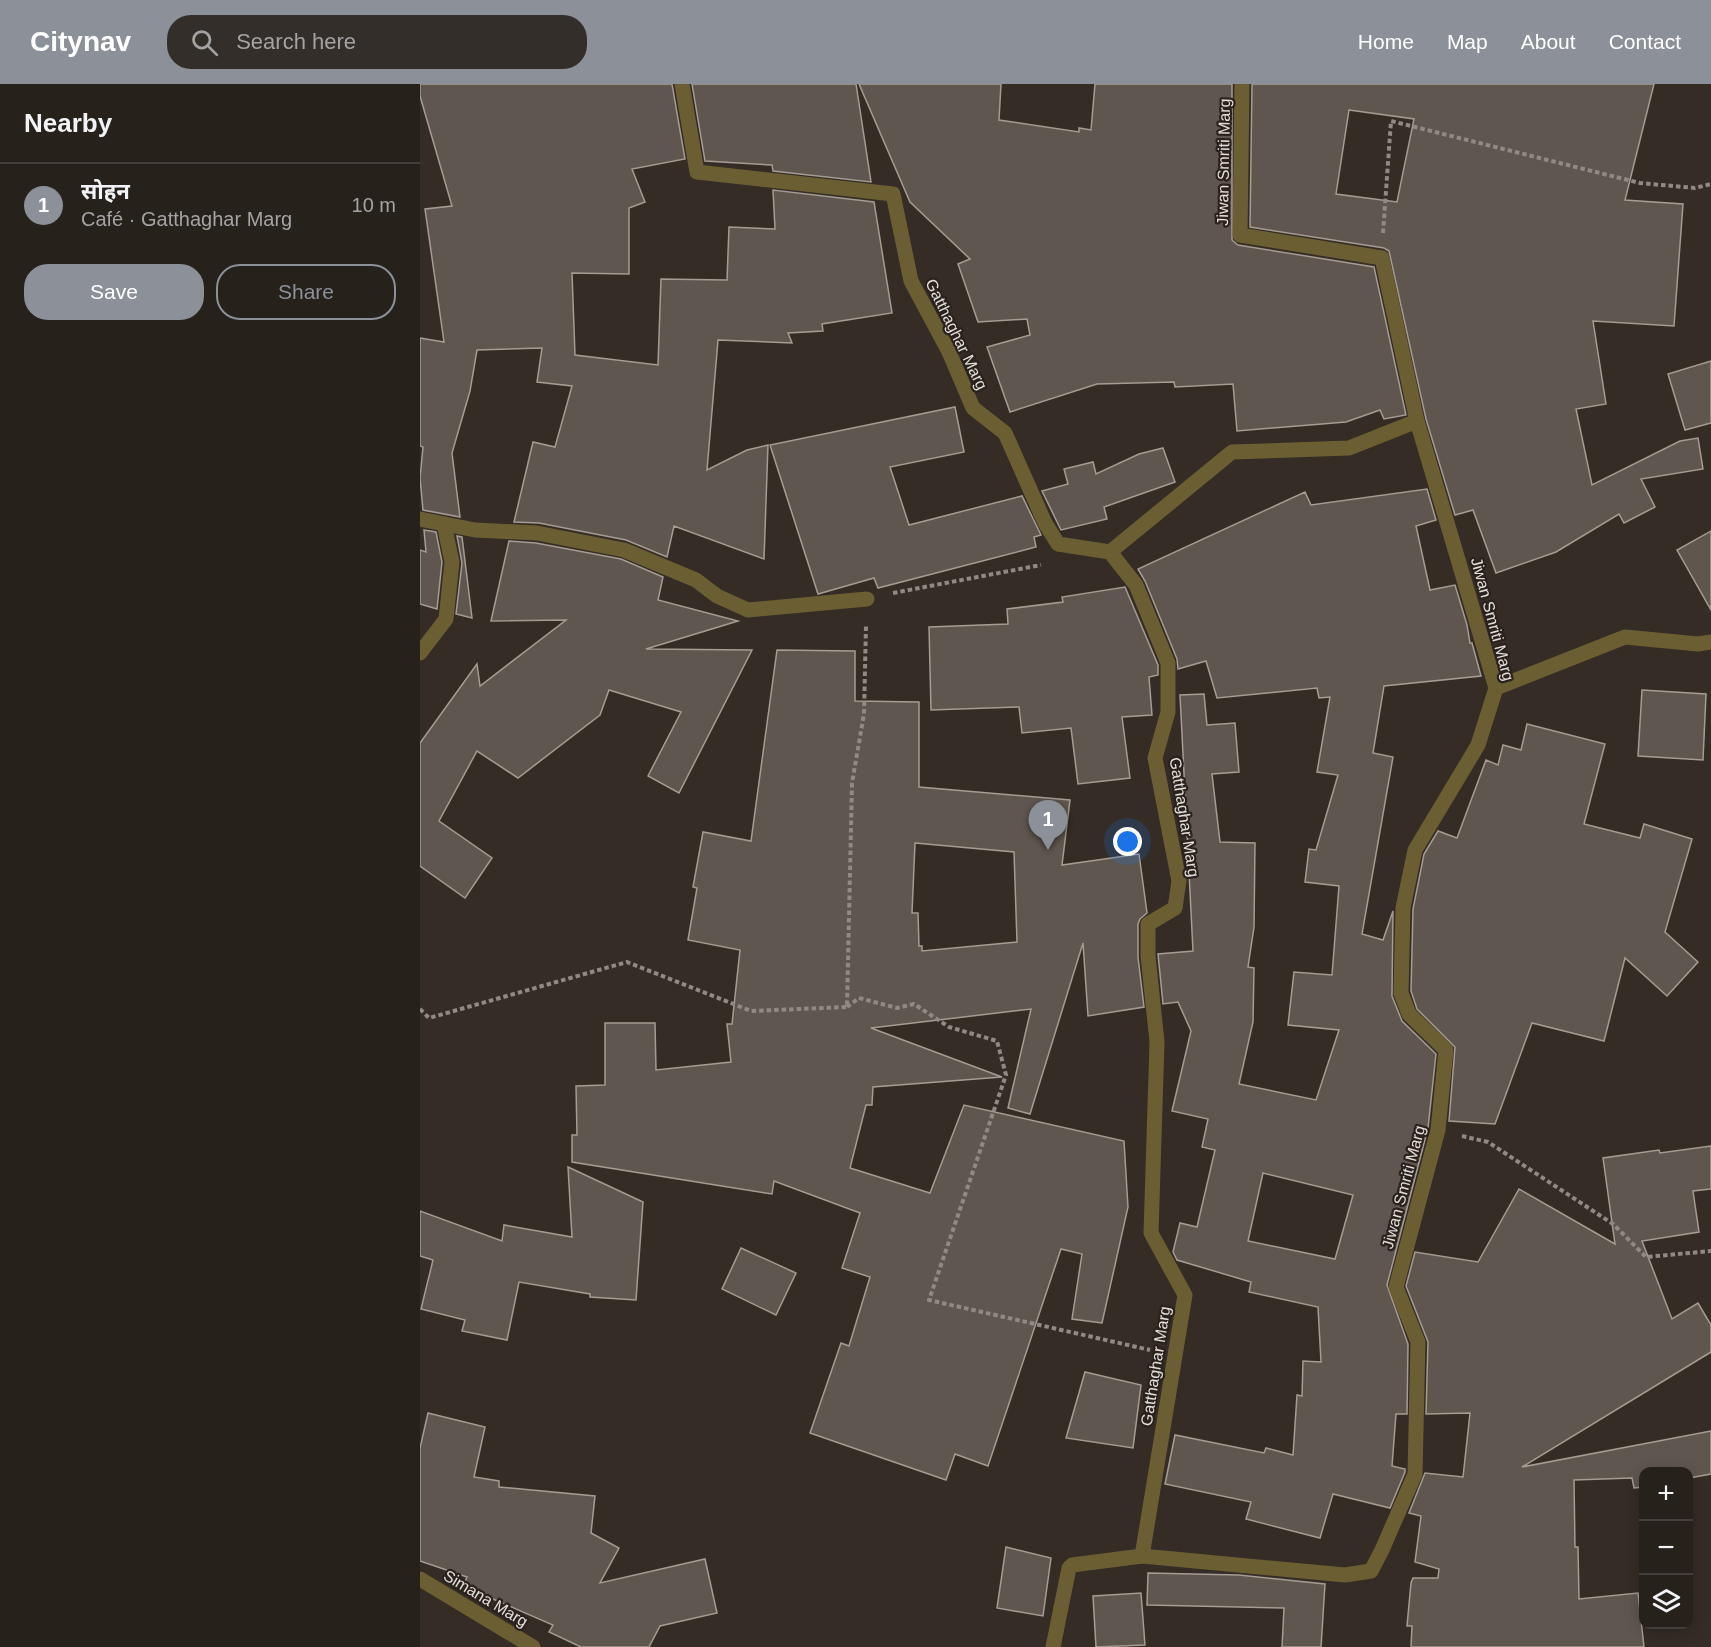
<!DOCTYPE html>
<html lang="en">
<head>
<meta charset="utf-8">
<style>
  body { margin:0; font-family:Helvetica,"Noto Sans Devanagari",sans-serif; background:#332e29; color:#f1f3f6 }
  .controls { position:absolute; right:18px; bottom:18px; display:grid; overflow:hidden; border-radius:12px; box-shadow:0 3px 15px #0003 }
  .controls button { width:54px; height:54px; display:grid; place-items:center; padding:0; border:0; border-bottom:2px solid #433e3b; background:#27211c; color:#f1f3f6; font:30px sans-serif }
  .you { position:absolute; left:708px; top:758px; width:21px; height:21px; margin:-15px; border:4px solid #fff; border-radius:50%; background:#1a73e8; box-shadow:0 0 0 9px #1a73e833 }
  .badge { display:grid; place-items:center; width:39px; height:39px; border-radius:50%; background:#8c9099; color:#fff; font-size:20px; font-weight:700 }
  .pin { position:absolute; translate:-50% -50px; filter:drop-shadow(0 2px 3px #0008) }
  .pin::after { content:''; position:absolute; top:32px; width:21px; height:18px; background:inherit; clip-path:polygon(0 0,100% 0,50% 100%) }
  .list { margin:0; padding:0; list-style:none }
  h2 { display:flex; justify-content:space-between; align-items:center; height:78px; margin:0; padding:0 24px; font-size:26px }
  h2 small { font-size:20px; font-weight:400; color:#a4a3a3 }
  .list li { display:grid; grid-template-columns:39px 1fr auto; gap:18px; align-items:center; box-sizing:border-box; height:84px; padding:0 24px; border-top:2px solid #433e3b }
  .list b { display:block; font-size:22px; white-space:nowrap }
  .list p { margin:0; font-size:20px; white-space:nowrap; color:#a4a3a3 }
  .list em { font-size:20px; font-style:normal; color:#a4a3a3 }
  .actions { display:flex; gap:12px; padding:18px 24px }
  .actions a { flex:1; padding:14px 0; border:2px solid #8c9099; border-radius:24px; text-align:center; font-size:21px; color:#8c9099 }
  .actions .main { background:#8c9099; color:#fff }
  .icon { flex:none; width:33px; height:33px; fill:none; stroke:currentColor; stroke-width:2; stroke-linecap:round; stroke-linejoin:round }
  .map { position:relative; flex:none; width:1291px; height:1563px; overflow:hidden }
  header { display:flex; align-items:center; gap:36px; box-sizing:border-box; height:84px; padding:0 30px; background:#8c9099; color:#fff }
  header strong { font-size:28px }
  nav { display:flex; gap:33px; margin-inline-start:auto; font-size:21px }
  .search { width:420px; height:54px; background:#332e29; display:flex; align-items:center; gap:15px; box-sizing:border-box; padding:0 21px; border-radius:24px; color:#a4a3a3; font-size:22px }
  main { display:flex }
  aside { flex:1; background:#27211c }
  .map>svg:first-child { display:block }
  .building { fill:#5f574f; stroke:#a59c94; stroke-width:1.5; fill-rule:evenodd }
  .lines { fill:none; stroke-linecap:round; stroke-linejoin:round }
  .path { stroke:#908984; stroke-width:4; stroke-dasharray:4.5 3; stroke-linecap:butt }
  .minor { stroke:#6b5e33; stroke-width:15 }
  .labels { text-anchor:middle; stroke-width:4.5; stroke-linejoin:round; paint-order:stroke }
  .street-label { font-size:16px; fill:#e4dfdb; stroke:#2a221c }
</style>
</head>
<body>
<header>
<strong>Citynav</strong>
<div class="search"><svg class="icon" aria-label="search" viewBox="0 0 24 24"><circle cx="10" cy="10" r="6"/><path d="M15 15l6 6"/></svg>Search here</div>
<nav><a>Home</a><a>Map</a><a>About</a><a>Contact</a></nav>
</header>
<main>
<aside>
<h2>Nearby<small></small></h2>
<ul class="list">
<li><span class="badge">1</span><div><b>सोहन</b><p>Café · Gatthaghar Marg</p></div><em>10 m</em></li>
</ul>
<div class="actions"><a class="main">Save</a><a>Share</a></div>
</aside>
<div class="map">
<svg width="1291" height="1563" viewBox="0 0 1291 1563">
  <rect width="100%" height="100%" fill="#342c25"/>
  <g class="building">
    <polygon points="0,0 252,0 265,75 212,85 225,118 209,124 209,190 152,189 155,271 238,281 241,195 307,196 309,143 355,145 353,106 454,118 472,229 402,240 403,247 368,249 372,259 298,256 287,386 327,366 348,361 344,475 254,442 247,473 206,456 119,439 94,438 113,358 135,363 152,302 117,298 122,264 57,266 50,307 32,369 40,433 3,426 0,394 3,363 0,362 0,254 24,258 5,125 32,122 0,12"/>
    <polygon points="272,0 436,0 451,98 353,87 352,81 285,77"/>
    <polygon points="439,0 581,0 579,36 659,48 659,44 671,46 675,0 812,0 812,156 818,161 954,183 986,331 964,335 960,326 926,338 817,347 813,300 755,303 754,298 677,300 590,328 567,263 610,251 607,235 558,238 538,180 550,175 490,118"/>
    <path d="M832,0H1234L1205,116L1263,120L1254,242L1173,237L1186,320L1156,325L1172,401L1260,357L1278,354L1283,385L1221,395L1235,423L1204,439L1199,430L1136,468L1076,489L1053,426L1035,431L1006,335L969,167L964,164L830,143ZM929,26L994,35L977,118L916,110Z"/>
    <polygon points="1291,277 1291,339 1265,346 1248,290"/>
    <polygon points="535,323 544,368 470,383 489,441 602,412 621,451 614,453 616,463 458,504 454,494 398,510 350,361"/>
    <polygon points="743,364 755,398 684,423 687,435 641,446 622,407 648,400 644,385 673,378 676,390 719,370"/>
    <path d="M1007,405L1016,436L996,442L1010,506L1035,501L1047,541L1050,559H1052L1061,592L964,602L953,669L973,673L942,850L963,856L973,827L972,912L982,937L1016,970L1008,1044L967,1201L988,1260L987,1330H976L972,1382L985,1385V1388L970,1424L913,1410L900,1454L826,1435L831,1418L745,1400L755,1351L844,1369L846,1364L873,1371L877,1311L882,1312L883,1277L901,1278L898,1223L829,1208L831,1198L757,1176L753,1168L760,1139L777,1143L795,1066L782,1063L788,1035L752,1027L771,947L758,918L743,920L738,870L773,867L760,611L784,610L787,641L815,639L819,688L792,690L800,758L835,759L834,843L828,883L834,884L833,938L819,1000L896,1016L919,946L868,941L874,888L912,891L919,802L885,798L889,765L896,766L918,691L897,688L910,613L899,614L897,604L797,614L786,577L758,585L757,575L725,497L718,485L885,408L891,421ZM843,1089L933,1111L915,1175L828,1157Z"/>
    <polygon points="4,446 16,448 22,478 17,525 0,520 0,466 6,468"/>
    <polygon points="1291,447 1291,526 1257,466"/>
    <polygon points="37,452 42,453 52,534 36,530 42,479"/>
    <polygon points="89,457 116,459 201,475 243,493 238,516 318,537 226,565 332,566 259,709 228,692 261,628 189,606 180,631 98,694 57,667 19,737 72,774 45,814 0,782 0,659 57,580 60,602 146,536 71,537"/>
    <polygon points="705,503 738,581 738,591 729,593 732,631 702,633 710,694 658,700 651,644 602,649 599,623 511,626 509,543 588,540 587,525 643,518 642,513"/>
    <path d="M357,566L435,567V617L499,618V703L650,716L642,781L719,770L727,829L720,835L718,840V873L724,923L668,932L663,859L610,1030L588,1024L611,925L451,944L582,993L453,1003L452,1021H446L430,1084L510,1109L544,1021L704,1057L708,1123L682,1239L652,1235L662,1170L641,1165L568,1382L535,1370L526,1396L390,1349L421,1259L429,1262L450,1193L422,1184L440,1129L354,1097L352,1110L152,1078V1051H157L156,1002L185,1001V939H235L236,986L311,978L307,940H312L320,866L268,856L277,804L273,803L283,748L331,757ZM495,759L594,768L597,858L502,867V862H499L498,829H492Z"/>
    <polygon points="1222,606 1286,610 1283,676 1218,672"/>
    <polygon points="1107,640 1185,660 1164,740 1220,754 1224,740 1272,755 1245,848 1278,878 1247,912 1205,874 1184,957 1112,939 1075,1040 1029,1037 1035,963 997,925 991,907 993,825 1004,770 1018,747 1037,754 1066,676 1078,681 1083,661 1101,666"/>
    <polygon points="1291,1062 1291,1105 1273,1107 1279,1148 1222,1157 1252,1235 1278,1219 1291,1241 1291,1268 1102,1383 1291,1347 1291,1390 1269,1394 1269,1388 1224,1388 1224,1403 1214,1404 1212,1394 1154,1396 1155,1463 1158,1463 1159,1515 1218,1509 1224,1563 991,1563 992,1542 987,1542 991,1499 993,1494 1018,1494 1019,1485 995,1478 1001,1432 989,1429 1005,1389 1043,1393 1050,1329 1006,1330 1008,1258 986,1202 995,1168 1058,1178 1099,1105 1195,1160 1183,1074 1239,1066 1240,1069"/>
    <polygon points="148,1083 223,1118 216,1216 170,1213 170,1210 99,1198 87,1256 42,1247 45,1236 1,1225 13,1176 0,1172 0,1127 82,1157 84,1141 152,1153"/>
    <polygon points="321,1164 376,1189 356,1231 302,1205"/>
    <polygon points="665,1288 721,1301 713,1364 646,1354"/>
    <polygon points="8,1329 65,1343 54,1393 79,1397 79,1403 175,1412 171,1449 199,1464 180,1499 285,1475 297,1529 240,1542 229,1563 161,1563 129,1548 133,1541 43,1502 47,1493 0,1477 0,1364"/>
    <polygon points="586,1463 631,1474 623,1532 577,1524"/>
    <polygon points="728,1489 819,1491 905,1500 901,1563 862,1563 864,1524 727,1521"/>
    <polygon points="721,1509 725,1561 676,1563 673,1512"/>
  </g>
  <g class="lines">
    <g class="path">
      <polyline points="963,149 971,37 1220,99 1275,104 1291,100"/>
      <polyline points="473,509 621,481"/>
      <polyline points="427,923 439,914 477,924 494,920 529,943 577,957 586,991 509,1216 730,1266"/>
      <polyline points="0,925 9,934 207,878 331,927 427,923 432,699 444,630 446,541"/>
      <polyline points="1042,1052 1068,1058 1193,1140 1226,1173 1291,1167"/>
    </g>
    <g class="minor">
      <polyline points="262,0 277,88 473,110 491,197 529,268 553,324 585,349 625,439 638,460 690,468 716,501 748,579 748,628 735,674 759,797 755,824 728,840 728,872 737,958 731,1149 765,1211 722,1472"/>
      <polyline points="0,435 55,446 117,449 204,466 276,496 297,512 328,526 447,515"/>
      <polyline points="690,468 812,368 929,364 997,337"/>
      <polyline points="0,569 26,535 32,478 24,440"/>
      <polyline points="1076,604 1205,553 1278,560 1291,558"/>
      <polyline points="0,1495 113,1563"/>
      <polyline points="633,1563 649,1484 652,1481 722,1472 925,1491 951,1487 962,1466 995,1390 998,1258 976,1203 1018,1046 1026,966 989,930 981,909 983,824 995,766 1058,661 1076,604 997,337 962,174 820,151 822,0"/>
    </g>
  </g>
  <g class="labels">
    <g class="street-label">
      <text transform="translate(803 78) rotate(-89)" y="6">Jiwan Smriti Marg</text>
      <text transform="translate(537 250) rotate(64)" y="6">Gatthaghar Marg</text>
      <text transform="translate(1073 535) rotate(75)" y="6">Jiwan Smriti Marg</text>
      <text transform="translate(765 733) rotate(81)" y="6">Gatthaghar Marg</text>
      <text transform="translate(983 1103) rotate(-75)" y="6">Jiwan Smriti Marg</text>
      <text transform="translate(735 1282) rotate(-81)" y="6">Gatthaghar Marg</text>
      <text transform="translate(66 1514) rotate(31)" y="6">Simana Marg</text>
    </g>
  </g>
</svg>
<div class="controls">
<button>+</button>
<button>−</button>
<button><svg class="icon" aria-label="layers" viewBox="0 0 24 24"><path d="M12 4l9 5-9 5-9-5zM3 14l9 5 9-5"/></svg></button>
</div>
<div class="you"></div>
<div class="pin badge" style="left:628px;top:766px">1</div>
</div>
</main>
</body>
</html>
